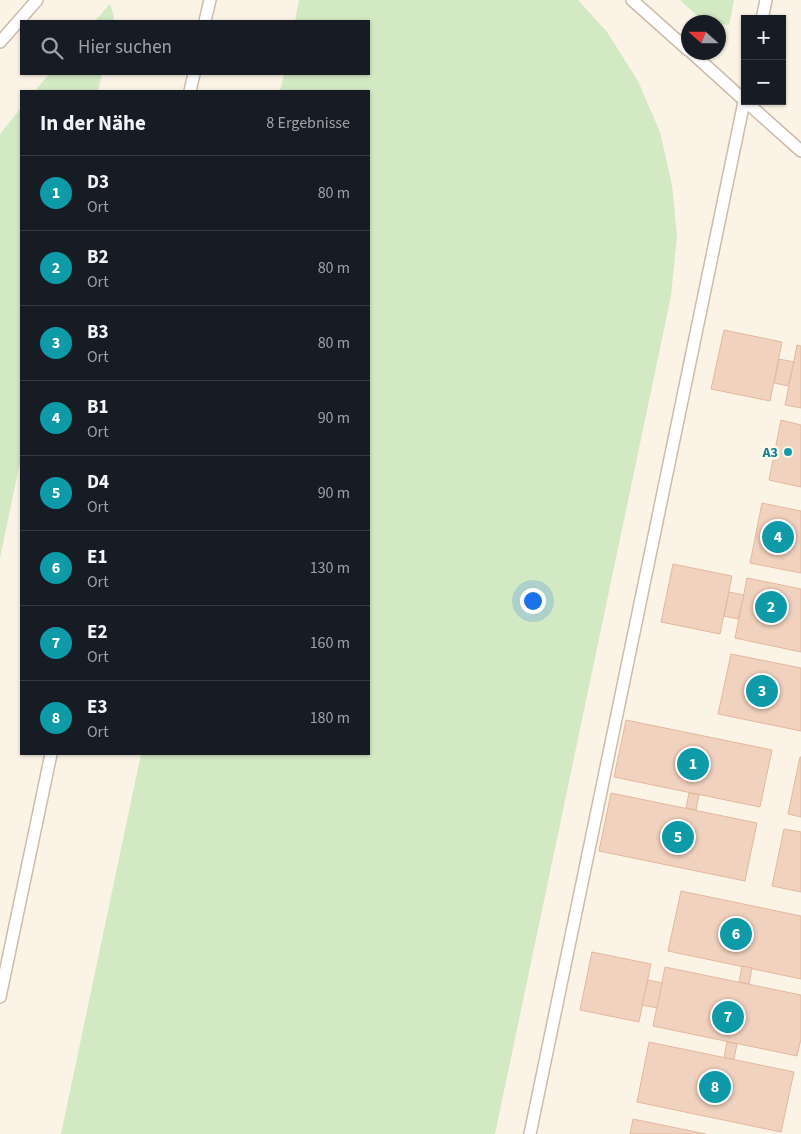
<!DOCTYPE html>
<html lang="de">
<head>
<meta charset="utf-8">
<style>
  body { margin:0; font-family:"Source Sans 3",sans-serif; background:#242831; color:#f1f3f6 }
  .controls { position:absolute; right:15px; top:15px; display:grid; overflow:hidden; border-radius:0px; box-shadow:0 1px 4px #0004 }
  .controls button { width:45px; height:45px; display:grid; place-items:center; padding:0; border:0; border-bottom:1px solid #363941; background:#171b24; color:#f1f3f6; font:25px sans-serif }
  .compass { position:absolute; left:681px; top:15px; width:45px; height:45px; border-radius:50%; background:#171b24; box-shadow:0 1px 4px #0004; rotate:291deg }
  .you { position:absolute; left:532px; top:600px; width:18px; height:18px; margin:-12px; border:4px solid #fff; border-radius:50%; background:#1a73e8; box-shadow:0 0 0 8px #1a73e833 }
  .badge { display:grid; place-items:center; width:32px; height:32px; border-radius:50%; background:#e1724e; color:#fff; font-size:16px; font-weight:700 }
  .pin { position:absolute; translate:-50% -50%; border:2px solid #fff; box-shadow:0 1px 5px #0006 }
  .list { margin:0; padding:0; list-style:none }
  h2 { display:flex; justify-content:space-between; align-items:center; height:65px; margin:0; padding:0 20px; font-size:21px }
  h2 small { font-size:16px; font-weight:400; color:#9ea1a6 }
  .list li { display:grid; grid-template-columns:32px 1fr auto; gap:15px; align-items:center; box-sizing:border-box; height:75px; padding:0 20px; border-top:1px solid #363941 }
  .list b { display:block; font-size:19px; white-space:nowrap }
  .list p { margin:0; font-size:16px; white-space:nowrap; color:#9ea1a6 }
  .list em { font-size:16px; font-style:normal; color:#9ea1a6 }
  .icon { flex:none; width:28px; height:28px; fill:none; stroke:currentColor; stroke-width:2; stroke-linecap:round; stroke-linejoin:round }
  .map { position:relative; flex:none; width:801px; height:1134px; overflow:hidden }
  .search { position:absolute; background:#171b24; box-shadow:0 1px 4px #0004; left:20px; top:20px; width:350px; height:55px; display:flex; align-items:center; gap:12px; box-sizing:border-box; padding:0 18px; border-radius:0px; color:#9ea1a6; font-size:19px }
  .panel { position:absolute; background:#171b24; box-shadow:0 1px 4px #0004; left:20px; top:90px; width:350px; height:665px; border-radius:0px }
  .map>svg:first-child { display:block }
  .green { fill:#d2e9c4 }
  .building { fill:#f0d2be; stroke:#e2b99f }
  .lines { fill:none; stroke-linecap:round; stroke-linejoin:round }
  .lane-casing { stroke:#cdbbac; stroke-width:14 }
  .lane { stroke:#fff; stroke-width:11 }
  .culture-dot { fill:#0f9aa8; stroke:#fef7eb; stroke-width:2 }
  .labels { text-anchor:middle; stroke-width:5; stroke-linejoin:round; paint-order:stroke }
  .culture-label { font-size:14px; font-weight:bold; fill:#0d838f; stroke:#fef7eb; text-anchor:end }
</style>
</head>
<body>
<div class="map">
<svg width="801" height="1134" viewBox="0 0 801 1134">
  <rect width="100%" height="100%" fill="#fbf3e5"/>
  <g class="green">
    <polygon points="299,0 578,0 607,32 638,81 660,132 672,185 677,236 671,296 495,1134 61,1134 141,754 369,754 369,91 280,91 284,74 369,74 369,21 295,21"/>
    <polygon points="680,0 734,0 729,25 721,24 719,27 718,22 704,22"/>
    <polygon points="110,4 114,16 113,21 95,21"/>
    <polygon points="49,74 102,74 98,91 35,91"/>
    <polygon points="21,108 21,457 0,558 0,134"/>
  </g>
  <g class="building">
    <polygon points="724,330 782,342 770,401 711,389"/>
    <polygon points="797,345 801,346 801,408 785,405"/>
    <polygon points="779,359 794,362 788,386 774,383"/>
    <polygon points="781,420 801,425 801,487 769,480"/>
    <polygon points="762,503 801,511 801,573 750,563"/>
    <polygon points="673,564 732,576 720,634 661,622"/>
    <polygon points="747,578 801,589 801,652 735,638"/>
    <polygon points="729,592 744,595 738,619 724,616"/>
    <polygon points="731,654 801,668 801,731 718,714"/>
    <polygon points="626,720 772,750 760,807 614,777"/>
    <polygon points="800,757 801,757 801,817 788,814"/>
    <polygon points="611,793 757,823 745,881 599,851"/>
    <polygon points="689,793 699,795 696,810 686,808"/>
    <polygon points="784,829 801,832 801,892 772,886"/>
    <polygon points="681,891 801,916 801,979 668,951"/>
    <polygon points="592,952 651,964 639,1022 580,1010"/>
    <polygon points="742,966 752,968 749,984 739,982"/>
    <polygon points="665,967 801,995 801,1039 797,1056 653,1026"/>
    <polygon points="648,980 662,983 657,1008 642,1005"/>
    <polygon points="649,1042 794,1072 781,1132 637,1102"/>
    <polygon points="727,1042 737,1044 734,1059 724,1058"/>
    <polygon points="633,1119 706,1134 630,1134"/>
  </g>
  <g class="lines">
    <defs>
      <g id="lane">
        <polyline points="632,0 688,50"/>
        <polyline points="762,19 766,0"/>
        <polyline points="205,21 210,0"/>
        <polyline points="0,42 37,0"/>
        <polyline points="691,52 745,101"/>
        <polyline points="190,91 194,74"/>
        <polyline points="745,101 801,151"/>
        <polyline points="0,997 51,754"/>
        <polyline points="530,1134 745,97"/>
      </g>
    </defs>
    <use href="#lane" class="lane-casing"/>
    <use href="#lane" class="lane"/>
  </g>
  <circle class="culture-dot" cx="788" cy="452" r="5"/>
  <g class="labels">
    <g class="culture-label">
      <text x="778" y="457">A3</text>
    </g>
  </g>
</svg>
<div class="controls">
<button>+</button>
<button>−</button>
</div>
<svg class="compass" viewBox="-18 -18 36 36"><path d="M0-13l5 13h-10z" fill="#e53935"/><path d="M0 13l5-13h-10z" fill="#9ea1a6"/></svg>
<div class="you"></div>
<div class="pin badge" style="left:693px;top:764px;background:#0f9aa8">1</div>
<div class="pin badge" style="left:771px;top:607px;background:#0f9aa8">2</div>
<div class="pin badge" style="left:762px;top:691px;background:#0f9aa8">3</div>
<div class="pin badge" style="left:778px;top:537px;background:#0f9aa8">4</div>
<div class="pin badge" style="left:678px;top:837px;background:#0f9aa8">5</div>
<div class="pin badge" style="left:736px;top:934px;background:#0f9aa8">6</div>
<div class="pin badge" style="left:728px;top:1017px;background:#0f9aa8">7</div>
<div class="pin badge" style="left:715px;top:1087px;background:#0f9aa8">8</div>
<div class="search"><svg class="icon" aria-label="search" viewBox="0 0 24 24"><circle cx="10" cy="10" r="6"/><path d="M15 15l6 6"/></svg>Hier suchen</div>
<section class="panel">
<h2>In der Nähe<small>8 Ergebnisse</small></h2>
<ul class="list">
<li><span class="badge" style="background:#0f9aa8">1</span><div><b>D3</b><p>Ort</p></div><em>80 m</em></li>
<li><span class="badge" style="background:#0f9aa8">2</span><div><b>B2</b><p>Ort</p></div><em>80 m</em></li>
<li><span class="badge" style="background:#0f9aa8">3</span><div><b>B3</b><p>Ort</p></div><em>80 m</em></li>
<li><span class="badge" style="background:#0f9aa8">4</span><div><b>B1</b><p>Ort</p></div><em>90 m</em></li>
<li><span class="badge" style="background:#0f9aa8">5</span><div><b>D4</b><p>Ort</p></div><em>90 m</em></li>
<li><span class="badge" style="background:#0f9aa8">6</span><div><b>E1</b><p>Ort</p></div><em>130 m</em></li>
<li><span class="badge" style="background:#0f9aa8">7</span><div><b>E2</b><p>Ort</p></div><em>160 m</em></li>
<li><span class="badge" style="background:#0f9aa8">8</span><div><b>E3</b><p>Ort</p></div><em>180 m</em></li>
</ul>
</section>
</div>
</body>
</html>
